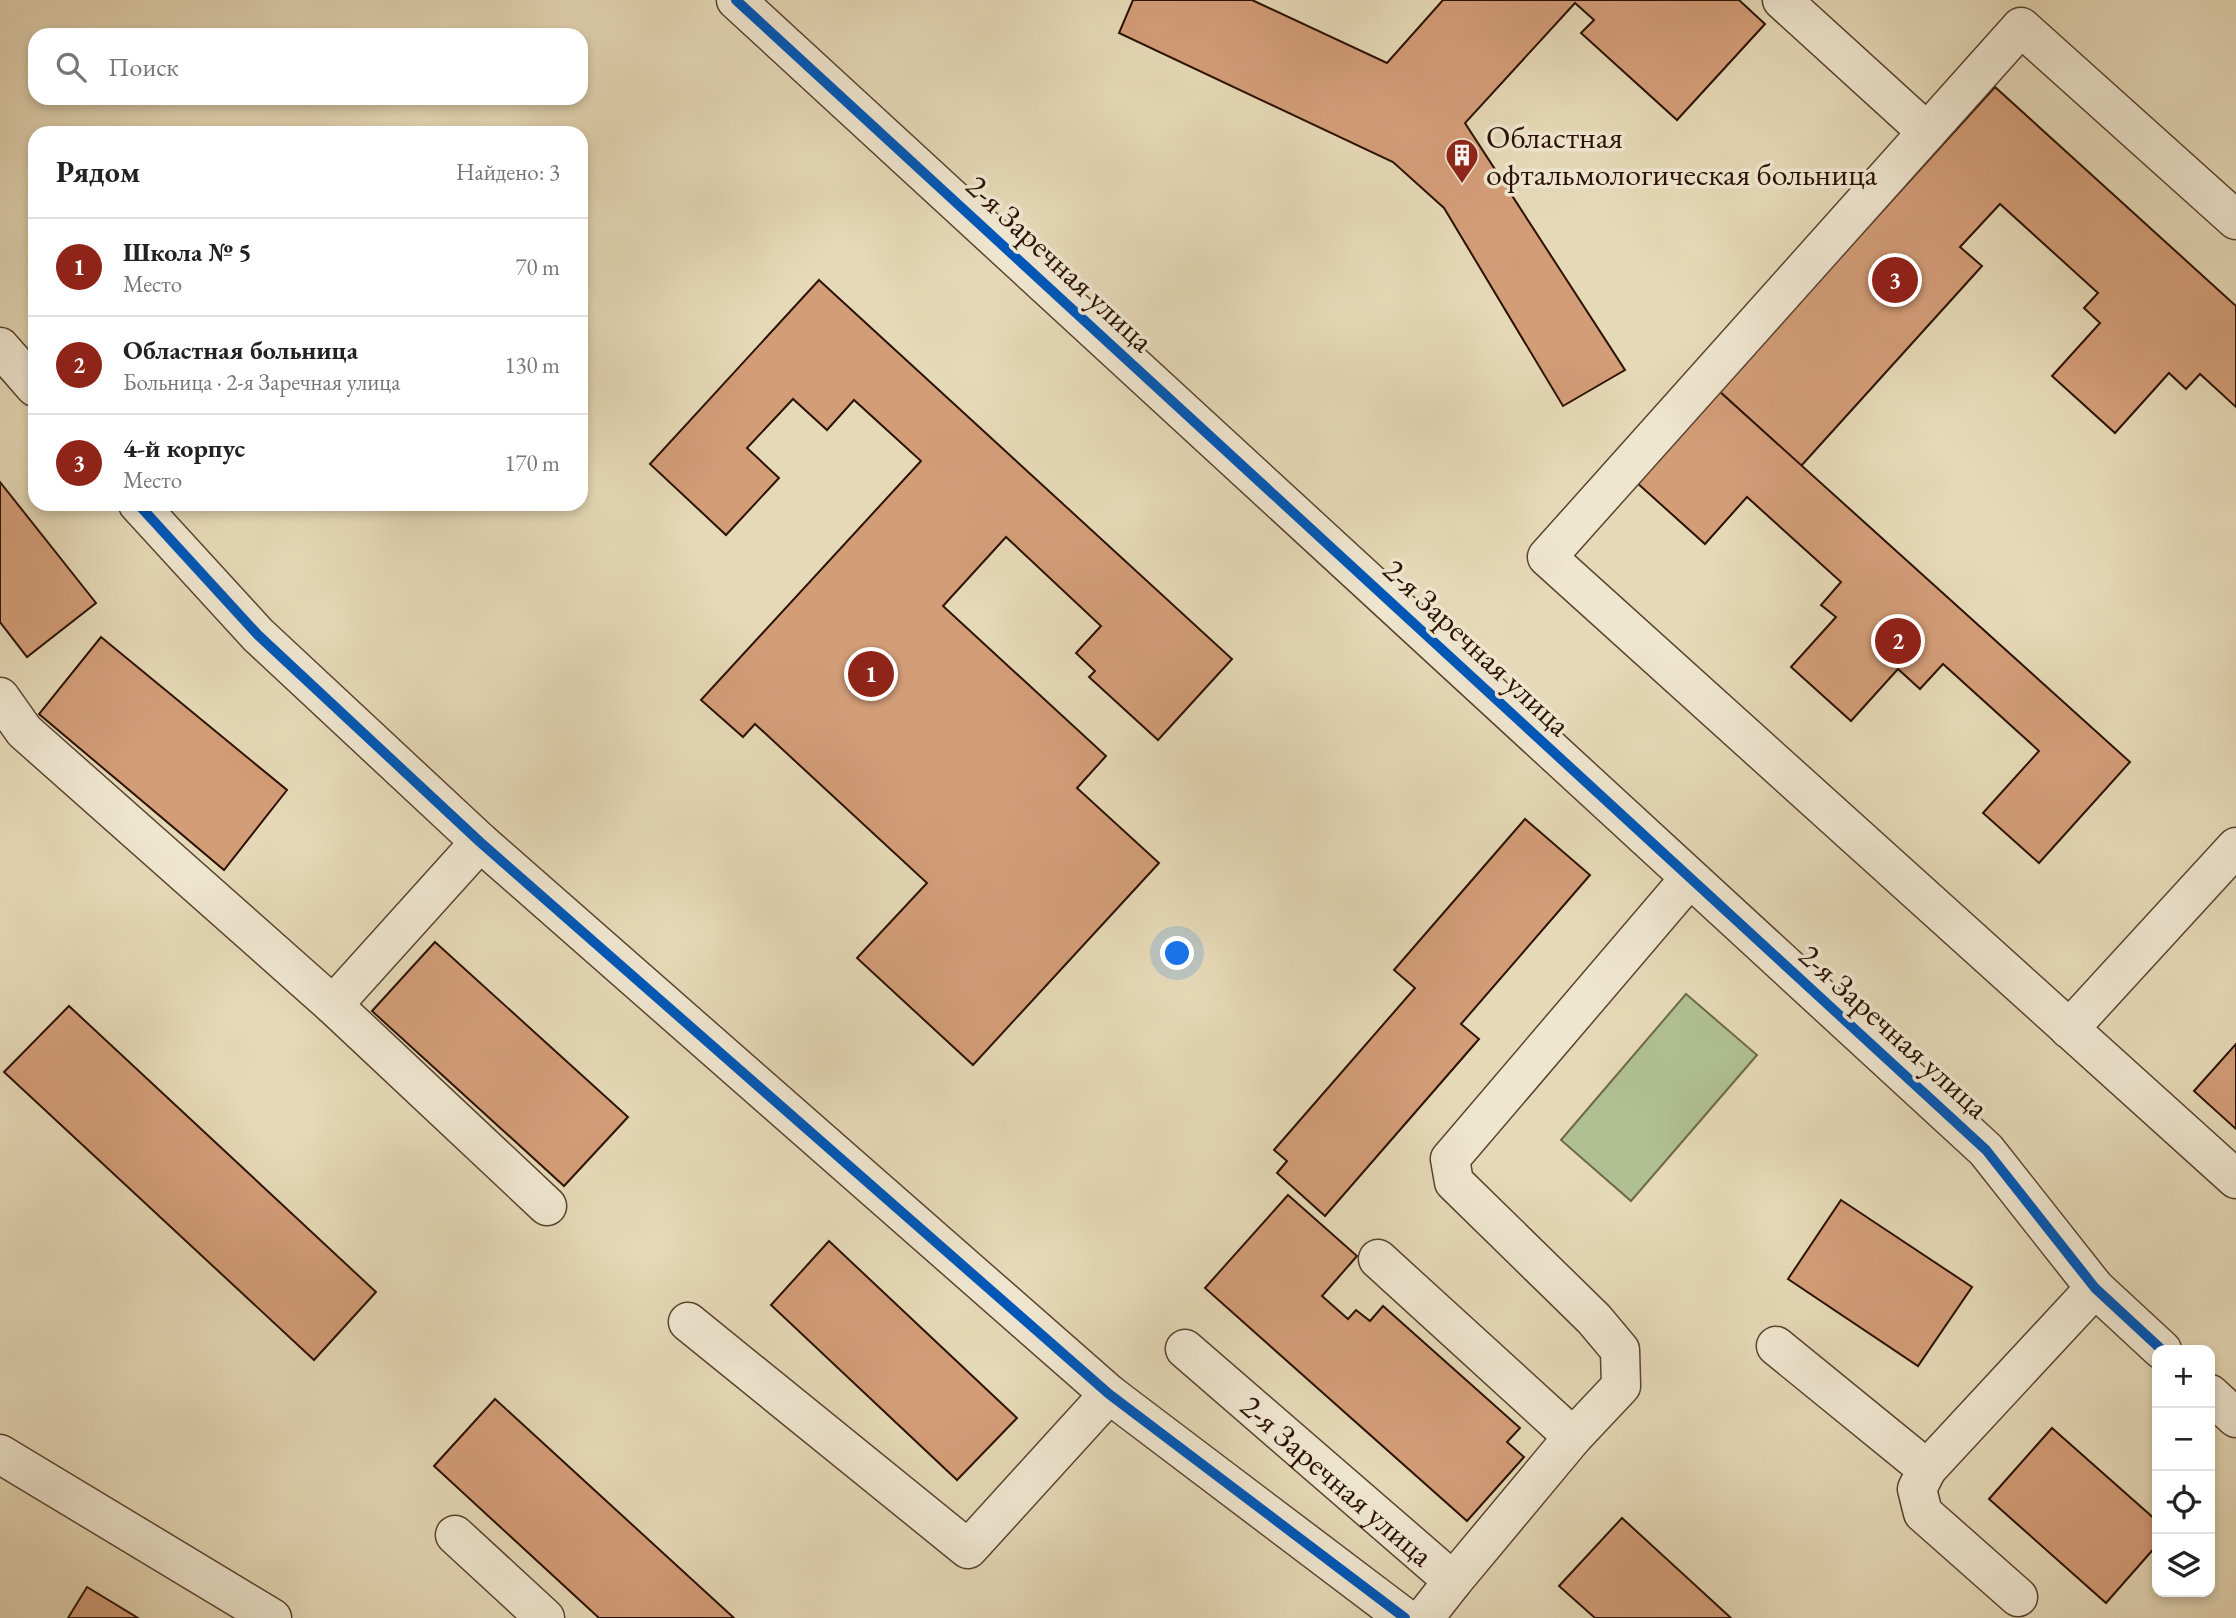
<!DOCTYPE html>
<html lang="ru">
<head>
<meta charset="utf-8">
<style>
  body { margin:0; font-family:"EB Garamond",serif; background:#f6f6f6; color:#222 }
  .controls { position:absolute; right:21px; bottom:21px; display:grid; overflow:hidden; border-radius:14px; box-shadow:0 4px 10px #0003 }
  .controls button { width:63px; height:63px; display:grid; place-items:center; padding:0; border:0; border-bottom:2px solid #e0e0e0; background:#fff; color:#222; font:35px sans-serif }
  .you { position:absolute; left:1178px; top:954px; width:24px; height:24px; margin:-18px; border:5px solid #fff; border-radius:50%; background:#1a73e8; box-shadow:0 0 0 10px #1a73e833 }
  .badge { display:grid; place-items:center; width:46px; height:46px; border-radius:50%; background:#8f2418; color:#fff; font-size:23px; font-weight:700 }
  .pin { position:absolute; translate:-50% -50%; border:4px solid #fff; box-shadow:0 2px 7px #0006 }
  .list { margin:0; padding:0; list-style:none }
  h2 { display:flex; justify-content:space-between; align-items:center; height:91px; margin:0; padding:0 28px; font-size:30px }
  h2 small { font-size:23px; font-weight:400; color:#767676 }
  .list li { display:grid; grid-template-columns:46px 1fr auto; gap:21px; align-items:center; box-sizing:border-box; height:98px; padding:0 28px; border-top:2px solid #e0e0e0 }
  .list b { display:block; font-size:26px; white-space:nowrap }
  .list p { margin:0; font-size:23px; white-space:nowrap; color:#767676 }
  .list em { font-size:23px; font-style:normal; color:#767676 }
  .icon { flex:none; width:38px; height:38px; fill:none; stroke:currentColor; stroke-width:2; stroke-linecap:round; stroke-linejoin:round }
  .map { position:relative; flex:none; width:2236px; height:1618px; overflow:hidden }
  .search { position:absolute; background:#fff; box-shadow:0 4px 10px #0003; left:28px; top:28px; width:560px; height:77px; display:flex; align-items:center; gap:18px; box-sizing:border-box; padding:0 24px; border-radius:21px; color:#767676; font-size:26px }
  .panel { position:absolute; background:#fff; box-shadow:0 4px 10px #0003; left:28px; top:126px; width:560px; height:385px; border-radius:21px }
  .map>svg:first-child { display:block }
  .grass { fill:#b0c092; stroke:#6e694a; stroke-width:2 }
  .building { fill:#d39d78; stroke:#2c1203; stroke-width:2 }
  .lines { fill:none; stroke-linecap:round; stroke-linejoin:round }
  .minor-casing { stroke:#5a4430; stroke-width:41 }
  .minor { stroke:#efe6d0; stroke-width:38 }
  .cycleway-casing { stroke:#efe6d0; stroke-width:15 }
  .cycleway { stroke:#0057b8; stroke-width:10 }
  .labels { text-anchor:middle; stroke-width:7; stroke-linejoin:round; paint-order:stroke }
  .poi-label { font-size:32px; fill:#2c1203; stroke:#efe6d0; text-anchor:start }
  .street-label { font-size:32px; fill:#2c1203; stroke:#efe6d0 }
</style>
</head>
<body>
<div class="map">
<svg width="2236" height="1618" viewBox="0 0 2236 1618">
  <rect width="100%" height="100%" fill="#e6d9b7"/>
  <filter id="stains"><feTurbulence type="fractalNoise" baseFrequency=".00286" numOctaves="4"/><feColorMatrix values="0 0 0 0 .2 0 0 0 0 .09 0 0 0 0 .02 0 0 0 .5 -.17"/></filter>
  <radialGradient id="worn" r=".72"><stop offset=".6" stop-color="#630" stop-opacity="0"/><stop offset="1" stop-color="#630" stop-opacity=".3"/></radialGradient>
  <polygon class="grass" points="1686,994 1757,1055 1631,1201 1561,1140"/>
  <g class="building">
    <polygon points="1133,0 1252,0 1387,63 1443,0 1739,0 1765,24 1677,120 1581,33 1594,20 1575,3 1465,123 1625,370 1563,406 1444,208 1393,162 1119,33"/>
    <polygon points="1995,87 2236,306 2236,407 2200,374 2186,389 2169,373 2115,433 2052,376 2100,323 2084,308 2098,293 2000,204 1960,247 1982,266 1801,466 1719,391"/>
    <polygon points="819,280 1232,659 1158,740 1089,677 1095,671 1076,653 1101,626 1006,537 943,606 1106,756 1077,788 1159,863 973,1065 857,958 927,883 755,724 743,737 701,700 921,461 854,400 827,430 793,399 747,448 779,478 726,535 650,464"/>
    <polygon points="1719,391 2130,762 2039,863 1983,813 2039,751 1943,664 1920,689 1898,669 1851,721 1791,667 1836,617 1821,605 1841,582 1747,497 1705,544 1636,482"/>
    <polygon points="0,482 96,603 27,657 0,622"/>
    <polygon points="101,637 287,790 224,870 39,714"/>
    <polygon points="1525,819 1590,875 1461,1024 1479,1039 1325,1216 1277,1173 1287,1161 1274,1150 1415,988 1394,970"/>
    <polygon points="435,942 628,1117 564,1186 372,1011"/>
    <polygon points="69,1006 376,1292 314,1360 4,1072"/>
    <polygon points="2236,1044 2236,1129 2194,1091"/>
    <polygon points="1288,1195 1357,1256 1322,1296 1348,1319 1356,1310 1370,1321 1383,1306 1520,1428 1507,1442 1524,1457 1467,1521 1205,1288"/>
    <polygon points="1841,1200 1972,1287 1918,1366 1788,1279"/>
    <polygon points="829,1241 1017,1418 957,1480 771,1305"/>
    <polygon points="495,1399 734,1618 599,1618 434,1466"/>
    <polygon points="2052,1428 2157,1521 2157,1545 2106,1603 1989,1499"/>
    <polygon points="1622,1518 1731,1618 1595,1618 1559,1586"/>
    <polygon points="87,1587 138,1618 68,1618"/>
  </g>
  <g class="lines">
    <defs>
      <g id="minor">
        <polyline points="736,0 1986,1150 2095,1288 2162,1350"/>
        <polyline points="1782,0 1927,132"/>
        <polyline points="2236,220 2021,27 1547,557 2236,1179"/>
        <polyline points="0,347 35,387"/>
        <polyline points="138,504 258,635 480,842 1109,1394 1405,1618"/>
        <polyline points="0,697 24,731 333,1005 547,1206"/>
        <polyline points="333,1005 480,842"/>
        <polyline points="2069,1029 2236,847"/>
        <polyline points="1378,1259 1573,1437"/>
        <polyline points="688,1322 968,1549 1109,1394"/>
        <polyline points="1776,1346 1927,1469 1917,1489 1923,1513 2018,1597"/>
        <path id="s1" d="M1185,1349L1453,1581L1424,1618"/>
        <polyline points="2210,1394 2236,1418"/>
        <polyline points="0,1454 272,1618"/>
        <polyline points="1927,1469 2095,1288"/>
        <polyline points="455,1535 545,1618"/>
        <polyline points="1453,1581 1573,1437 1621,1386 1620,1350 1594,1319 1454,1182 1450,1159 1689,879"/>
      </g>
    </defs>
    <use href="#minor" class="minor-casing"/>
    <use href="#minor" class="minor"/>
    <defs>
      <g id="cycleway">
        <polyline points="736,0 1986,1150 2095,1288 2162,1350"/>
        <polyline points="138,504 258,635 480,842 1109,1394 1405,1618"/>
      </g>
    </defs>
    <use href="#cycleway" class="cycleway-casing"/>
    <use href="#cycleway" class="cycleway"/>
  </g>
  <defs>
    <symbol id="building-pin" viewBox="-11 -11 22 30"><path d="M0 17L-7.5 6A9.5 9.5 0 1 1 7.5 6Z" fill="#8f2418" stroke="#efe6d0"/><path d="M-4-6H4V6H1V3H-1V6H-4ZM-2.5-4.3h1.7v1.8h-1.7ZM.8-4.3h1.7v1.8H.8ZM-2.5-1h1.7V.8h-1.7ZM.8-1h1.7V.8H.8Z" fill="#fff"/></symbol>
  </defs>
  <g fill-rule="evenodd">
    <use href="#building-pin" x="1443" y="136" width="38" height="52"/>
  </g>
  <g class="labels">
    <g class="poi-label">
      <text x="1486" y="148">Областная<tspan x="1486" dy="37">офтальмологическая больница</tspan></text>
    </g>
    <g class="street-label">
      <text transform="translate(1060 263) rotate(43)" y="11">2-я Заречная улица</text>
      <text transform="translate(1477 647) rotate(43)" y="11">2-я Заречная улица</text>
      <text transform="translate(1894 1031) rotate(42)" y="11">2-я Заречная улица</text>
      <text dy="11" stroke="none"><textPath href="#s1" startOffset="201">2-я Заречная улица</textPath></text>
    </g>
  </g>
  <rect width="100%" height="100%" filter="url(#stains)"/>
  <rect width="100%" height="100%" fill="url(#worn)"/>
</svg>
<div class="controls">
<button>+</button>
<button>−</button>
<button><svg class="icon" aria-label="locate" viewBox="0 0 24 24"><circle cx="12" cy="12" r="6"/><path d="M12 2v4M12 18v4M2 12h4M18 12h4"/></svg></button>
<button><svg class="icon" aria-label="layers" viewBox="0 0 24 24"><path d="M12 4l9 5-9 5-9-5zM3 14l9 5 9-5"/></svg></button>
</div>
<div class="you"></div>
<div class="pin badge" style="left:871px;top:674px">1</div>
<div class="pin badge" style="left:1898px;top:641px">2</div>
<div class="pin badge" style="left:1895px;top:280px">3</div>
<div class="search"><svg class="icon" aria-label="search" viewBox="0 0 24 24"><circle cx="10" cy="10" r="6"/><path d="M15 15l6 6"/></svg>Поиск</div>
<section class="panel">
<h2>Рядом<small>Найдено: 3</small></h2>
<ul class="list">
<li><span class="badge">1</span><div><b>Школа № 5</b><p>Место</p></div><em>70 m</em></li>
<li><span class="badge">2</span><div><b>Областная больница</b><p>Больница · 2-я Заречная улица</p></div><em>130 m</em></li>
<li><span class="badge">3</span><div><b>4-й корпус</b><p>Место</p></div><em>170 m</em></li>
</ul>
</section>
</div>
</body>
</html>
